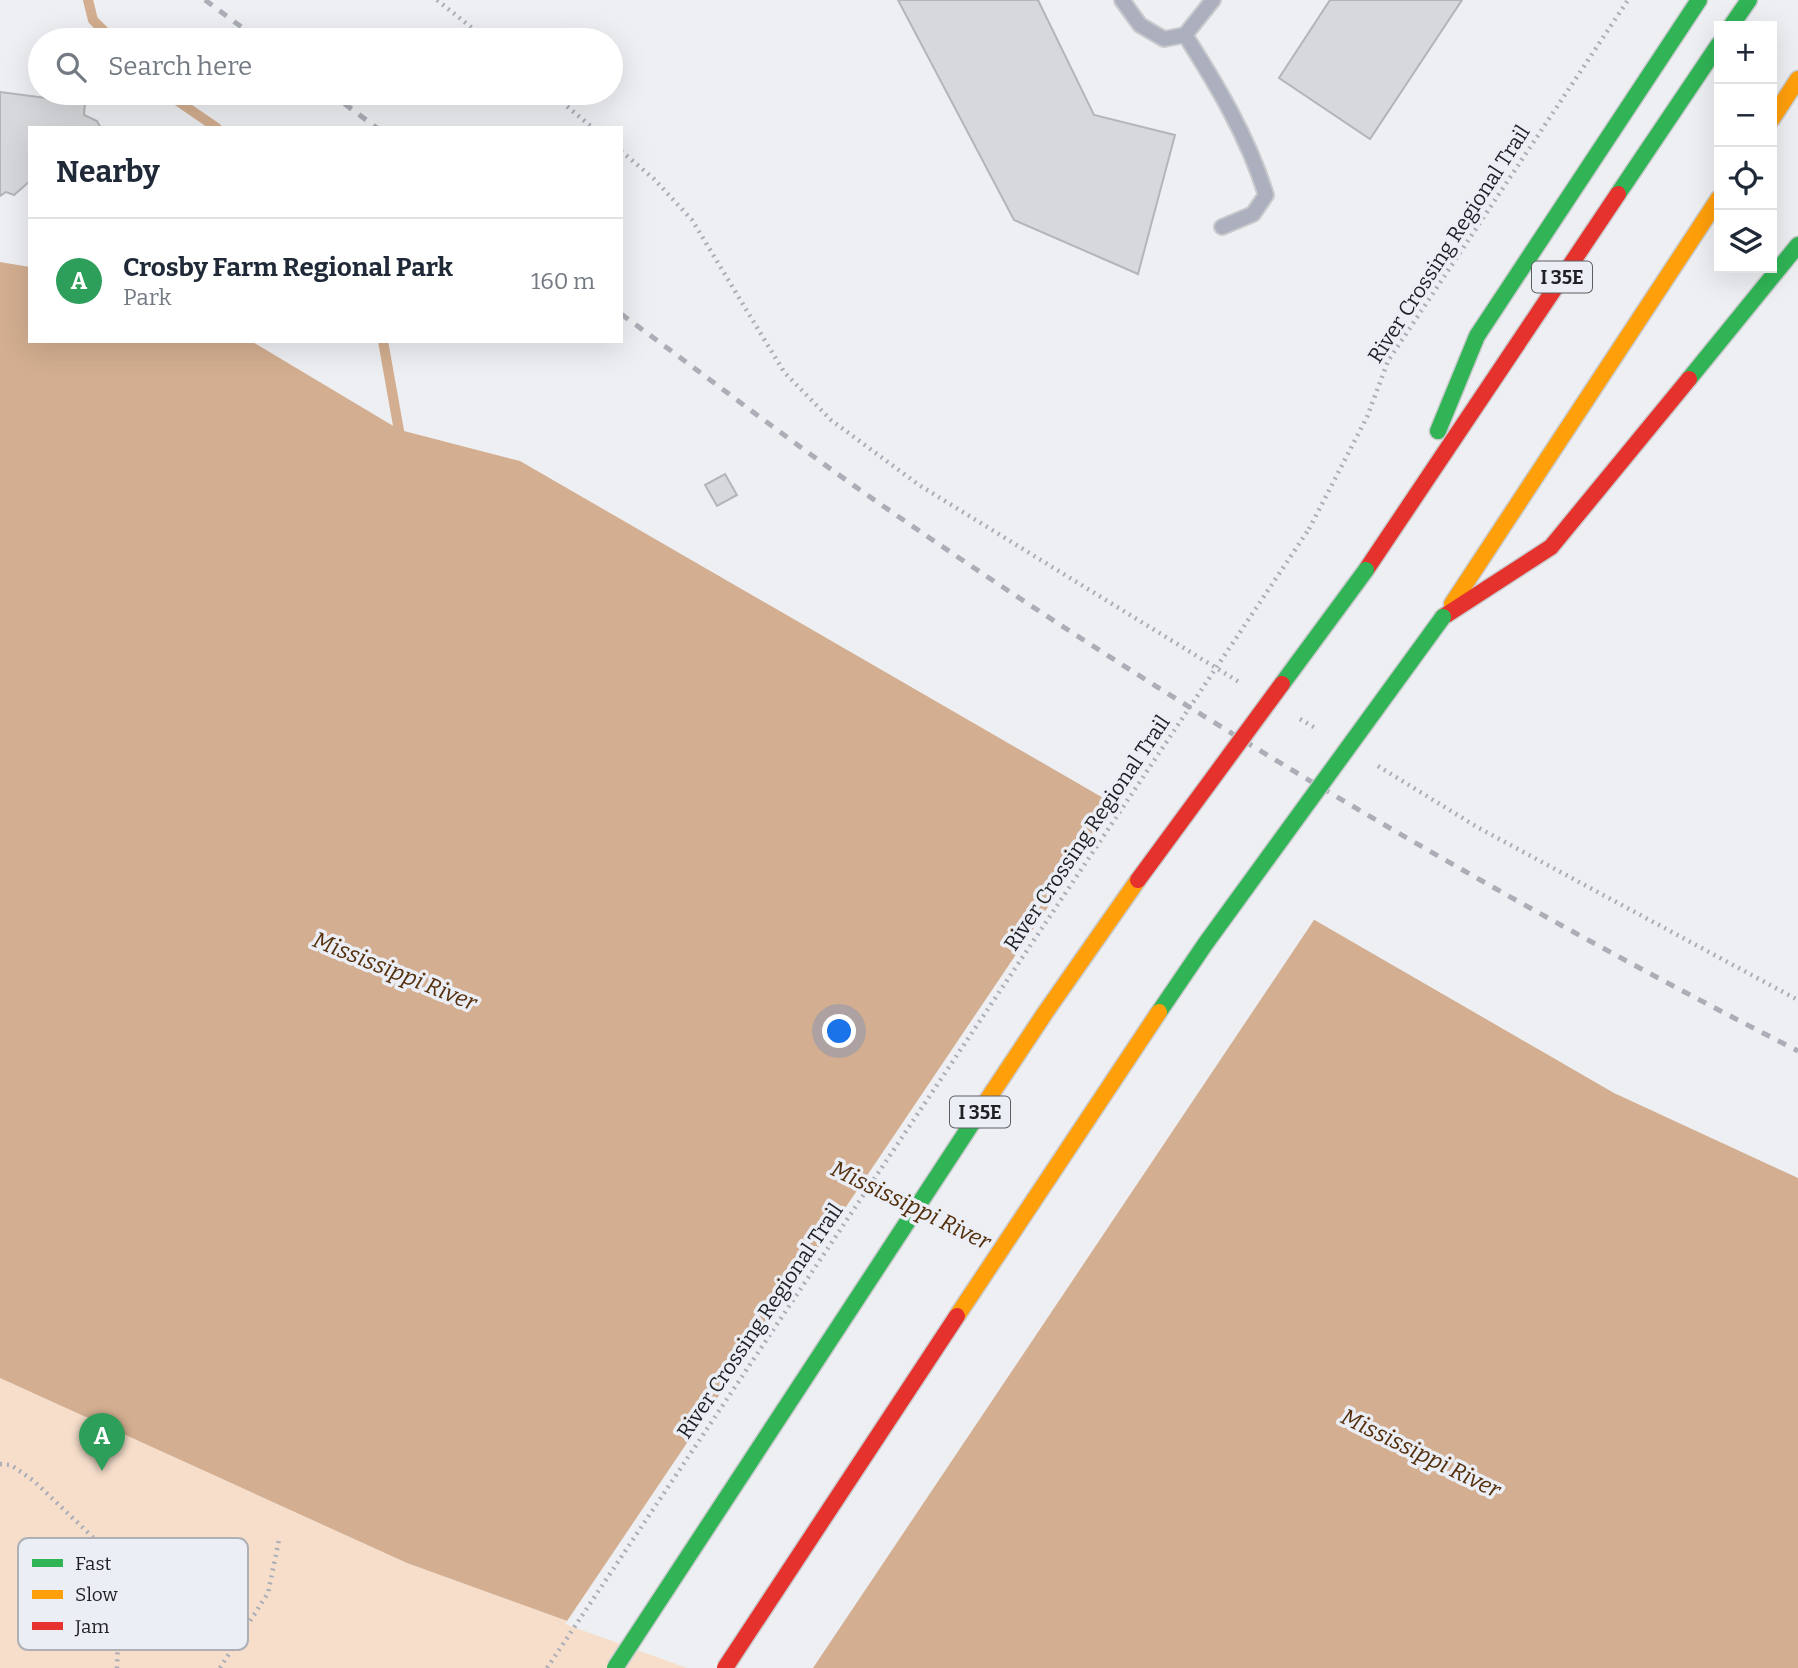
<!DOCTYPE html>
<html lang="en">
<head>
<meta charset="utf-8">
<style>
  body { margin:0; font-family:Bitter,serif; background:#f2f2f3; color:#1f2937 }
  .controls { position:absolute; right:21px; top:21px; display:grid; overflow:hidden; border-radius:0px; box-shadow:0 7px 28px #0002 }
  .controls button { width:63px; height:63px; display:grid; place-items:center; padding:0; border:0; border-bottom:2px solid #e0e1e3; background:#fff; color:#1f2937; font:35px sans-serif }
  .you { position:absolute; left:840px; top:1032px; width:24px; height:24px; margin:-18px; border:5px solid #fff; border-radius:50%; background:#1a73e8; box-shadow:0 0 0 10px #1a73e833 }
  .badge { display:grid; place-items:center; width:46px; height:46px; border-radius:50%; background:#7c3aed; color:#fff; font-size:23px; font-weight:700 }
  .pin { position:absolute; translate:-50% -58px; filter:drop-shadow(0 2px 4px #0008) }
  .pin::after { content:''; position:absolute; top:37px; width:24px; height:21px; background:inherit; clip-path:polygon(0 0,100% 0,50% 100%) }
  .list { margin:0; padding:0; list-style:none }
  h2 { display:flex; justify-content:space-between; align-items:center; height:91px; margin:0; padding:0 28px; font-size:30px }
  h2 small { font-size:23px; font-weight:400; color:#747a83 }
  .list li { display:grid; grid-template-columns:46px 1fr auto; gap:21px; align-items:center; box-sizing:border-box; height:126px; padding:0 28px; border-top:2px solid #e0e1e3 }
  .list b { display:block; font-size:26px; white-space:nowrap }
  .list p { margin:0; font-size:23px; white-space:nowrap; color:#747a83 }
  .list em { font-size:23px; font-style:normal; color:#747a83 }
  .icon { flex:none; width:38px; height:38px; fill:none; stroke:currentColor; stroke-width:2; stroke-linecap:round; stroke-linejoin:round }
  .map { position:relative; flex:none; width:1798px; height:1668px; overflow:hidden }
  .search { position:absolute; background:#fff; box-shadow:0 7px 28px #0002; left:28px; top:28px; width:595px; height:77px; display:flex; align-items:center; gap:18px; box-sizing:border-box; padding:0 24px; border-radius:38px; color:#747a83; font-size:26px }
  .panel { position:absolute; background:#fff; box-shadow:0 7px 28px #0002; left:28px; top:126px; width:595px; height:217px; border-radius:0px }
  .map>svg:first-child { display:block }
  .green { fill:#f6decb }
  .water { fill:#d3ae90 }
  .pier { fill:#edeff3 }
  .lines { fill:none; stroke-linecap:round; stroke-linejoin:round }
  .stream { stroke:#d3ae90; stroke-width:10 }
  .building { fill:#d7d8dc; stroke:#b4b5b8; stroke-width:2 }
  .lane-casing { stroke:#c9cacd; stroke-width:18 }
  .fast-casing { stroke:#c9cacd; stroke-width:19 }
  .slow-casing { stroke:#c9cacd; stroke-width:19 }
  .jam-casing { stroke:#c9cacd; stroke-width:19 }
  .path { stroke:#abaeb7; stroke-width:4.5; stroke-dasharray:2 5; stroke-linecap:butt }
  .lane { stroke:#acb0be; stroke-width:14 }
  .fast { stroke:#30b455; stroke-width:16 }
  .slow { stroke:#ff9f0a; stroke-width:16 }
  .jam { stroke:#e5322d; stroke-width:16 }
  .rail { stroke:#acaeb7; stroke-width:5; stroke-dasharray:9 9; stroke-linecap:butt }
  .fast-bridge-casing { stroke:#c9cacd; stroke-width:19; stroke-linecap:butt }
  .slow-bridge-casing { stroke:#c9cacd; stroke-width:19; stroke-linecap:butt }
  .jam-bridge-casing { stroke:#c9cacd; stroke-width:19; stroke-linecap:butt }
  .path-bridge { stroke:#abaeb7; stroke-width:4.5; stroke-dasharray:2 5; stroke-linecap:butt }
  .fast-bridge { stroke:#30b455; stroke-width:16 }
  .slow-bridge { stroke:#ff9f0a; stroke-width:16 }
  .jam-bridge { stroke:#e5322d; stroke-width:16 }
  .labels { text-anchor:middle; stroke-width:7; stroke-linejoin:round; paint-order:stroke }
  .shield { fill:#ebeef5; stroke:#5c5e62; stroke-width:2 }
  .shield-label { font-size:19px; font-weight:bold; fill:#1f2023 }
  .street-label { font-size:21px; fill:#1f2023; stroke:#ebeef5 }
  .water-label { font-size:23px; font-style:italic; fill:#542f0c; stroke:#ebeef5 }
  .key { fill:#ebeef5; stroke:#aeb0b6; stroke-width:2 }
  .key-label { font-size:19px; fill:#1f2023 }
</style>
</head>
<body>
<div class="map">
<svg width="1798" height="1668" viewBox="0 0 1798 1668">
  <rect width="100%" height="100%" fill="#edeff3"/>
  <polygon class="green" points="0,1378 407,1563 697,1668 0,1668"/>
  <polygon class="water" points="0,262 30,267 30,341 251,341 400,430 520,461 1614,1093 1798,1178 1798,1668 697,1668 407,1563 0,1378"/>
  <polygon class="pier" points="1118,803 1316,917 813,1668 687,1668 565,1624"/>
  <g class="lines">
    <g class="stream">
      <polyline points="88,0 93,20 113,40"/>
      <polyline points="166,93 217,128"/>
      <polyline points="383,341 401,442"/>
    </g>
  </g>
  <g class="building">
    <polygon points="898,0 1038,0 1094,115 1175,135 1138,274 1014,220"/>
    <polygon points="1330,0 1462,0 1370,139 1279,78"/>
    <polygon points="0,92 85,103 84,115 97,121 101,128 30,128 30,181 14,195 6,192 0,196"/>
    <polygon points="725,474 737,495 717,506 705,485"/>
  </g>
  <g class="lines">
    <defs>
      <g id="lane">
        <polyline points="1122,0 1140,25 1164,39 1185,35 1213,0"/>
        <path d="M1185,35C1217,85 1248,137 1266,195L1253,214L1222,227"/>
      </g>
      <g id="fast">
        <polyline points="1731,26 1749,0"/>
        <polyline points="1618,194 1719,44"/>
        <polyline points="1689,379 1798,245"/>
        <polyline points="1438,431 1477,336 1699,0"/>
      </g>
      <g id="slow">
        <polyline points="1772,119 1798,79"/>
        <polyline points="1452,604 1719,198"/>
      </g>
      <g id="jam">
        <polyline points="1366,570 1618,194"/>
        <polyline points="1443,617 1551,547 1689,379"/>
      </g>
    </defs>
    <use href="#lane" class="lane-casing"/>
    <use href="#fast" class="fast-casing"/>
    <use href="#slow" class="slow-casing"/>
    <use href="#jam" class="jam-casing"/>
    <g class="path">
      <polyline points="437,0 487,40"/>
      <polyline points="551,93 593,128"/>
      <polyline points="621,151 654,179 692,220 784,372 831,420 919,485 1239,682"/>
      <polyline points="1309,529 1367,417 1388,361 1628,0"/>
      <polyline points="1300,719 1317,729"/>
      <polyline points="1378,766 1477,827 1798,1000"/>
      <polyline points="0,1464 11,1465 34,1481 103,1547 120,1573 117,1668"/>
      <polyline points="220,1668 268,1593 279,1540"/>
    </g>
    <use href="#lane" class="lane"/>
    <use href="#fast" class="fast"/>
    <use href="#slow" class="slow"/>
    <use href="#jam" class="jam"/>
    <g class="rail">
      <polyline points="205,0 259,40"/>
      <polyline points="330,93 377,128"/>
      <path d="M621,314C709,378 796,446 886,508C1177,709 1483,890 1798,1051"/>
    </g>
    <defs>
      <g id="fast-bridge">
        <polyline points="1282,684 1366,570"/>
        <polyline points="1159,1012 1206,943 1443,617"/>
        <polyline points="615,1668 982,1108"/>
      </g>
      <g id="slow-bridge">
        <polyline points="982,1108 1045,1013 1138,880"/>
        <polyline points="957,1316 1159,1012"/>
      </g>
      <g id="jam-bridge">
        <polyline points="1138,880 1282,684"/>
        <polyline points="725,1668 957,1316"/>
      </g>
    </defs>
    <use href="#fast-bridge" class="fast-bridge-casing"/>
    <use href="#slow-bridge" class="slow-bridge-casing"/>
    <use href="#jam-bridge" class="jam-bridge-casing"/>
    <polyline class="path-bridge" points="547,1668 1309,529"/>
    <use href="#fast-bridge" class="fast-bridge"/>
    <use href="#slow-bridge" class="slow-bridge"/>
    <use href="#jam-bridge" class="jam-bridge"/>
  </g>
  <g class="labels">
    <g class="shield">
      <rect x="1532" y="261.5" width="60" height="31" rx="5"/>
      <rect x="950" y="1096.5" width="60" height="31" rx="5"/>
    </g>
    <g class="shield-label">
      <text x="1562" y="284">I 35E</text>
      <text x="980" y="1119">I 35E</text>
    </g>
    <g class="street-label">
      <text transform="translate(1449 244) rotate(-57)" y="7">River Crossing Regional Trail</text>
      <text transform="translate(1087 833) rotate(-56)" y="7">River Crossing Regional Trail</text>
      <text transform="translate(760 1321) rotate(-56)" y="7">River Crossing Regional Trail</text>
    </g>
    <g class="water-label">
      <text transform="translate(395 971) rotate(22)" y="8">Mississippi River</text>
      <text transform="translate(911 1205) rotate(26)" y="8">Mississippi River</text>
      <text transform="translate(1421 1453) rotate(26)" y="8">Mississippi River</text>
    </g>
  </g>
  <rect x="18" y="1538" width="230" height="112" rx="10" class="key"/>
  <rect x="32" y="1559" width="31" height="8" fill="#30b455"/>
  <rect x="32" y="1590" width="31" height="9" fill="#ff9f0a"/>
  <rect x="32" y="1622" width="31" height="8" fill="#e5322d"/>
  <g class="key-label">
    <text x="75" y="1570">Fast</text>
    <text x="75" y="1601">Slow</text>
    <text x="75" y="1633">Jam</text>
  </g>
</svg>
<div class="controls">
<button>+</button>
<button>−</button>
<button><svg class="icon" aria-label="locate" viewBox="0 0 24 24"><circle cx="12" cy="12" r="6"/><path d="M12 2v4M12 18v4M2 12h4M18 12h4"/></svg></button>
<button><svg class="icon" aria-label="layers" viewBox="0 0 24 24"><path d="M12 4l9 5-9 5-9-5zM3 14l9 5 9-5"/></svg></button>
</div>
<div class="you"></div>
<div class="pin badge" style="left:102px;top:1471px;background:#2e9e5b">A</div>
<div class="search"><svg class="icon" aria-label="search" viewBox="0 0 24 24"><circle cx="10" cy="10" r="6"/><path d="M15 15l6 6"/></svg>Search here</div>
<section class="panel">
<h2>Nearby<small></small></h2>
<ul class="list">
<li><span class="badge" style="background:#2e9e5b">A</span><div><b>Crosby Farm Regional Park</b><p>Park</p></div><em>160 m</em></li>
</ul>
</section>
</div>
</body>
</html>
